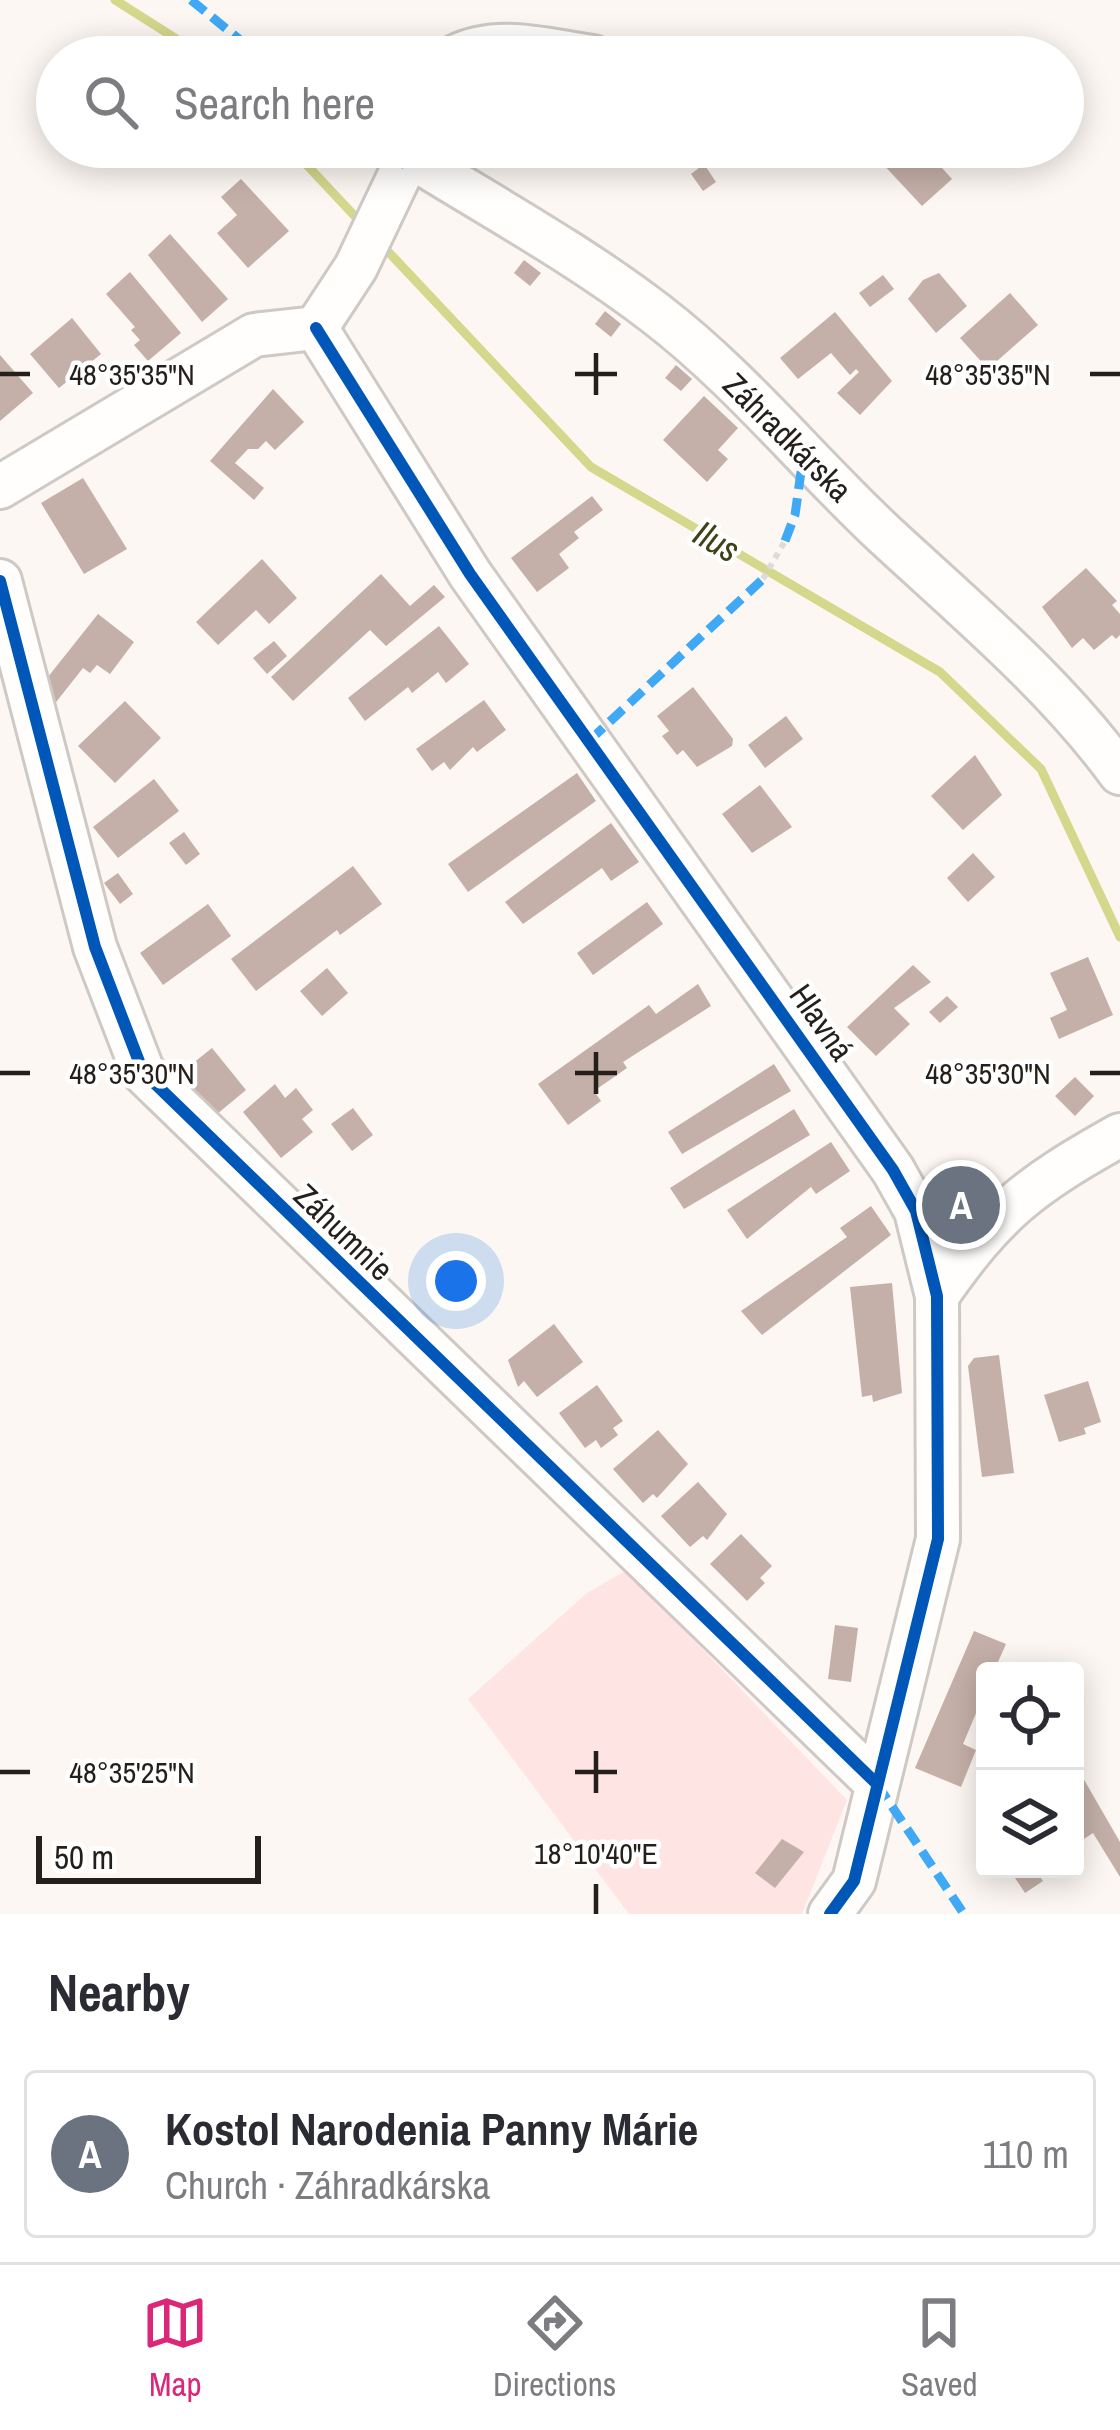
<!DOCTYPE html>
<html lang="en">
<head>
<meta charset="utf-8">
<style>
  body { margin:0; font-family:"Archivo Narrow",sans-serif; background:#f2f2f3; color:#2b2b33 }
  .controls { position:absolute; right:36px; bottom:36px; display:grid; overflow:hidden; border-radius:12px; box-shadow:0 6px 30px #0003 }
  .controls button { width:108px; height:108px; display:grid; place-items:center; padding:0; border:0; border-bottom:3px solid #e1e1e2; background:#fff; color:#2b2b33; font:60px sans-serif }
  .scale { position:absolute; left:36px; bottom:30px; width:225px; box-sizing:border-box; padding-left:12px; border:6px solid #241f1b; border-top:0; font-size:33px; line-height:42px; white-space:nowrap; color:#241f1b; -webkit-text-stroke:9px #fff; paint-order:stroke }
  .you { position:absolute; left:456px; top:1281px; width:42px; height:42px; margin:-30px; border:9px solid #fff; border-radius:50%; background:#1a73e8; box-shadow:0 0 0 18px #1a73e833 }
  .badge { display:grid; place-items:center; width:78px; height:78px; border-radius:50%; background:#db2777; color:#fff; font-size:39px; font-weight:700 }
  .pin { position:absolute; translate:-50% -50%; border:6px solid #fff; box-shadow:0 3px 12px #0006 }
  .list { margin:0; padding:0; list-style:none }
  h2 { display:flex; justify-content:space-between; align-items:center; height:156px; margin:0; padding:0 48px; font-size:51px }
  h2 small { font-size:39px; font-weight:400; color:#7c7c81 }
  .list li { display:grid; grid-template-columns:78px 1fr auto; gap:36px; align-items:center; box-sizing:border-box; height:168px; margin:0 24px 24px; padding:0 24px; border:3px solid #e1e1e2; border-radius:12px }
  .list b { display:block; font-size:45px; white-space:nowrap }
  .list p { margin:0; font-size:39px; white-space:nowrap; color:#7c7c81 }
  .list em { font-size:39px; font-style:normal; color:#7c7c81 }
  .icon { flex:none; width:66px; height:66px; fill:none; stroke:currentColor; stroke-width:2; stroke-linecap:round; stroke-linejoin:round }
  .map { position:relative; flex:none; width:1120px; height:1914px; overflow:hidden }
  .search { position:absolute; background:#fff; box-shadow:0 6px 30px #0003; left:36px; right:36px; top:36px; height:132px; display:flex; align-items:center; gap:30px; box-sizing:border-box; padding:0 42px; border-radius:66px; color:#7c7c81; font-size:45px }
  .sheet { height:348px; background:#fff }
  nav { display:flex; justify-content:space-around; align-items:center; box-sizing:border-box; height:168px; border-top:3px solid #e1e1e2; background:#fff; font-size:33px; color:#7c7c81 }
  nav a { display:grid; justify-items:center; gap:6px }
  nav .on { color:#db2777 }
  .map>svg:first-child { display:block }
  .green { fill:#fee4e3 }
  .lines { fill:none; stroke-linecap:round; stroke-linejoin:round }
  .stream { stroke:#d3d88d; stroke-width:9 }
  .building { fill:#c4b0a8 }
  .minor-casing { stroke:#cec9c4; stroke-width:48 }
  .path { stroke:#dddcdb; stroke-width:6; stroke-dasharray:6 6; stroke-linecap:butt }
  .minor { stroke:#fffefd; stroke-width:42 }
  .quiet { stroke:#3fa9f5; stroke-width:9; stroke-dasharray:18 9; stroke-linecap:butt }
  .cycleway-casing { stroke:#fff; stroke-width:20 }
  .cycleway { stroke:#0057b8; stroke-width:12 }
  .ticks { fill:none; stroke:#241f1b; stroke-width:4.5 }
  .labels { text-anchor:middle; stroke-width:9; stroke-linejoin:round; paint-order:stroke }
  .street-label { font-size:33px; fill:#241f1b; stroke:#fff }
  .water-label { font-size:36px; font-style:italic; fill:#3f4216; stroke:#fff }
  .ticks-label { font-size:30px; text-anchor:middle; fill:#241f1b; stroke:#fff; stroke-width:9; stroke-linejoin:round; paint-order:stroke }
</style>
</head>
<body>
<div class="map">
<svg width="1120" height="1914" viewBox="0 0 1120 1914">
  <rect width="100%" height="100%" fill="#fcf7f2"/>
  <polygon class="green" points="627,1570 847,1800 802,1914 629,1914 468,1699 587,1593"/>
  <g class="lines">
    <g class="stream">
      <polyline points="115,0 205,57"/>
      <polyline points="290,147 364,226"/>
      <polyline points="380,243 591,467 940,672 1041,769 1120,937"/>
    </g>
  </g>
  <g class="building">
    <polygon points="867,147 923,147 952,179 922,206"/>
    <polygon points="704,164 716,182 703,191 691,174"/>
    <polygon points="241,179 289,231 248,268 217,233 237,215 221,197"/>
    <polygon points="170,234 228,299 202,322 148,255"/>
    <polygon points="524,260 541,273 530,286 514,273"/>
    <polygon points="130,272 181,333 148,361 134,345 140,340 131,330 135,327 106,294"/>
    <polygon points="939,273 967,306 936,333 908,299 923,280"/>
    <polygon points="883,275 894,289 870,307 859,293"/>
    <polygon points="1010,293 1038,325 988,369 960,338"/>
    <polygon points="605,311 621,324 611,337 595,324"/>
    <polygon points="835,312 892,381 860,415 837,393 859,372 856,369 850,375 831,353 798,379 780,358"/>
    <polygon points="72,318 101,354 59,388 30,354"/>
    <polygon points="0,355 33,393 0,421"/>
    <polygon points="676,365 692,379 681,391 665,378"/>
    <polygon points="273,389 304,422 275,450 266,441 258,449 248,449 235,463 264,488 254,500 210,461"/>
    <polygon points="704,396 738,428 718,450 728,459 707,482 663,440"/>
    <polygon points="83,478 127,549 84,574 41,503"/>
    <polygon points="592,496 603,510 574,532 579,538 559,554 569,568 537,592 511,558"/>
    <polygon points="262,559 297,598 269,624 256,610 218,645 196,622"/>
    <polygon points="1086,568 1117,601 1112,605 1120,614 1120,635 1116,639 1112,635 1094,650 1083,638 1072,648 1042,607"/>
    <polygon points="381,574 410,606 434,585 445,597 386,646 370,630 293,701 271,677"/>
    <polygon points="98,614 134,642 110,674 97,665 90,673 83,668 49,711 40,687"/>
    <polygon points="439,626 469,664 446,683 438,672 412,693 408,687 365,721 348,698"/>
    <polygon points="274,641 287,656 267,674 253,658"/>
    <polygon points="693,687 733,739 732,746 697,767 683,750 677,755 662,736 669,731 657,716"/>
    <polygon points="484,700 506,730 477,752 473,747 450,770 444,762 432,771 416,749"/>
    <polygon points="125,701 161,738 115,783 78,746"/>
    <polygon points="786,716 803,739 765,768 748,745"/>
    <polygon points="975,755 1002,795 963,830 931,796"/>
    <polygon points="577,773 596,801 468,892 448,864"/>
    <polygon points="154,779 179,811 118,858 93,827"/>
    <polygon points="760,785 792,827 752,853 722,814"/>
    <polygon points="611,823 639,862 611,881 602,868 523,924 505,902"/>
    <polygon points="184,832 200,854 186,865 169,843"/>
    <polygon points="973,853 995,877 968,902 947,878"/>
    <polygon points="353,866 382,904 340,935 337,930 256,991 231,959"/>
    <polygon points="118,873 133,894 120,904 104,883"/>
    <polygon points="647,902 663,924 593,975 577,953"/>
    <polygon points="208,904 231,936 163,985 140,953"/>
    <polygon points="1088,957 1113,1015 1059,1039 1050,1018 1067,1010 1050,973"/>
    <polygon points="913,965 931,982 894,1008 910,1024 876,1056 847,1027"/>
    <polygon points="327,968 348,993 322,1016 300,991"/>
    <polygon points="698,984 711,1006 623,1062 627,1068 594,1091 601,1101 568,1125 538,1084 649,1005 656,1014"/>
    <polygon points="947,996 958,1007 940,1023 929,1012"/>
    <polygon points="212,1048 246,1090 211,1119 177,1076"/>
    <polygon points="774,1064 791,1091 682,1154 668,1132"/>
    <polygon points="1075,1077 1094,1096 1075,1116 1055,1096"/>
    <polygon points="275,1084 285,1098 296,1088 313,1110 302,1119 313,1132 281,1158 243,1112"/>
    <polygon points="353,1108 373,1135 352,1151 331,1124"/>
    <polygon points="794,1109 810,1135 684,1209 670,1188"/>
    <polygon points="831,1142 850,1171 816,1194 811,1187 747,1239 727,1210"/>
    <polygon points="958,1180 979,1200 952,1234 936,1217 955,1198 947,1191"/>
    <polygon points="871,1206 891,1235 762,1335 741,1311 847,1237 840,1228"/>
    <polygon points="892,1283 902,1393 873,1402 872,1395 862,1397 850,1287"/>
    <polygon points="554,1324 583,1362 537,1397 524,1381 518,1387 508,1360"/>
    <polygon points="999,1355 1014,1473 982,1477 968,1366 974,1358"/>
    <polygon points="1088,1381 1101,1422 1084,1428 1086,1434 1059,1442 1044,1395"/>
    <polygon points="597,1385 623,1421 613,1428 618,1435 601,1448 596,1440 585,1448 559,1413"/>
    <polygon points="658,1430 688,1464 657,1498 653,1494 643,1503 613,1469"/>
    <polygon points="698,1482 727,1514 707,1540 703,1536 690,1547 661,1516"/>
    <polygon points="741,1534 772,1566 760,1578 765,1583 747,1601 710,1564"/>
    <polygon points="835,1625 858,1628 851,1682 828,1679"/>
    <polygon points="974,1631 1006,1644 994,1671 985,1671 985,1692 963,1744 976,1750 961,1787 915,1768"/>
    <polygon points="1079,1771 1120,1842 1120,1877 1093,1833 1084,1839 1075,1823"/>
    <polygon points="782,1839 804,1852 775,1888 755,1873"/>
    <polygon points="1009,1869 1034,1869 1043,1881 1025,1893"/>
  </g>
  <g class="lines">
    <defs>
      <g id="minor">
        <path d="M455,57C498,35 547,51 593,57"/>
        <path d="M410,156C492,207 578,254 655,313C740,378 806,461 884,534C965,609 1054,683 1120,773"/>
        <polyline points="316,328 470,574 893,1170 916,1211 937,1296 938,1539 854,1881 830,1914"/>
        <polyline points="316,328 356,267 413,147"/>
        <polyline points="0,487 254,335 316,328"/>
        <polyline points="0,581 95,947 143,1072 877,1784"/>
        <path d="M937,1296C997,1210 1029,1186 1120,1135"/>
      </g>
    </defs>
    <use href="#minor" class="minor-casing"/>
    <polyline class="path" points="763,579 785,541"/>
    <use href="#minor" class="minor"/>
    <g class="quiet">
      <polyline points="191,0 261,57"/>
      <polyline points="375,147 405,165"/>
      <polyline points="785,541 795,515 804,450"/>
      <polyline points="590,740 763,579"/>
      <polyline points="877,1784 964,1914"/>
    </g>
    <defs>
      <g id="cycleway">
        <polyline points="316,328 470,574 893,1170 916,1211 937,1296 938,1539 854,1881 830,1914"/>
        <polyline points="0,581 95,947 143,1072 877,1784"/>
      </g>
    </defs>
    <use href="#cycleway" class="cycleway-casing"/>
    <use href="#cycleway" class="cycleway"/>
  </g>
  <path class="ticks" d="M596,353V395M0,374H30M575,374H617M1090,374H1120M596,1052V1094M0,1073H30M575,1073H617M1090,1073H1120M596,1751V1793M0,1772H30M575,1772H617M596,1884V1914"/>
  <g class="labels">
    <g class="street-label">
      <text transform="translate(788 437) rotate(45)" y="12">Záhradkárska</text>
      <text transform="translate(822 1022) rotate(55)" y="12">Hlavná</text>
      <text transform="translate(344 1232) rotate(44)" y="12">Záhumnie</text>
    </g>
    <g class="water-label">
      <text transform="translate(717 541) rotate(30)" y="13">Ilus</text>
    </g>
  </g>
  <g class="ticks-label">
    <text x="132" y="385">48°35'35"N</text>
    <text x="988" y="385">48°35'35"N</text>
    <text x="132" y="1084">48°35'30"N</text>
    <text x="988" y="1084">48°35'30"N</text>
    <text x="132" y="1783">48°35'25"N</text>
    <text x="596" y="1864">18°10'40"E</text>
  </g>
</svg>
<div class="controls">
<button><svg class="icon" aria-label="locate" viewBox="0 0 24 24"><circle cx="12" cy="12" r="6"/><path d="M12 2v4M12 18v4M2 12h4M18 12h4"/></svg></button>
<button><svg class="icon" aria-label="layers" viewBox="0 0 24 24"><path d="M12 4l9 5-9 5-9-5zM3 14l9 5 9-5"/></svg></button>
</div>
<div class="scale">50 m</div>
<div class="you"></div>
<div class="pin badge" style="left:961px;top:1205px;background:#6b7280">A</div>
<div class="search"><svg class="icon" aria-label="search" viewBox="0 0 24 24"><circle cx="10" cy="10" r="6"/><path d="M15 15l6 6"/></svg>Search here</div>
</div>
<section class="sheet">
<h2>Nearby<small></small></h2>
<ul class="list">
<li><span class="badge" style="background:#6b7280">A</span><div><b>Kostol Narodenia Panny Márie</b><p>Church · Záhradkárska</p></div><em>110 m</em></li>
</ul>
</section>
<nav>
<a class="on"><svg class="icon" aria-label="map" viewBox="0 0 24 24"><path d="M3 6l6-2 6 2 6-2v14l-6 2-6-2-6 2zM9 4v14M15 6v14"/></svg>Map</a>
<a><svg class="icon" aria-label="directions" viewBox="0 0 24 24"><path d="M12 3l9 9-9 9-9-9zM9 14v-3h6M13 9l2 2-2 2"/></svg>Directions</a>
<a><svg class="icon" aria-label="saved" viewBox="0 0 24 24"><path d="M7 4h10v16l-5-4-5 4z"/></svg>Saved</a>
</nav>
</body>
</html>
